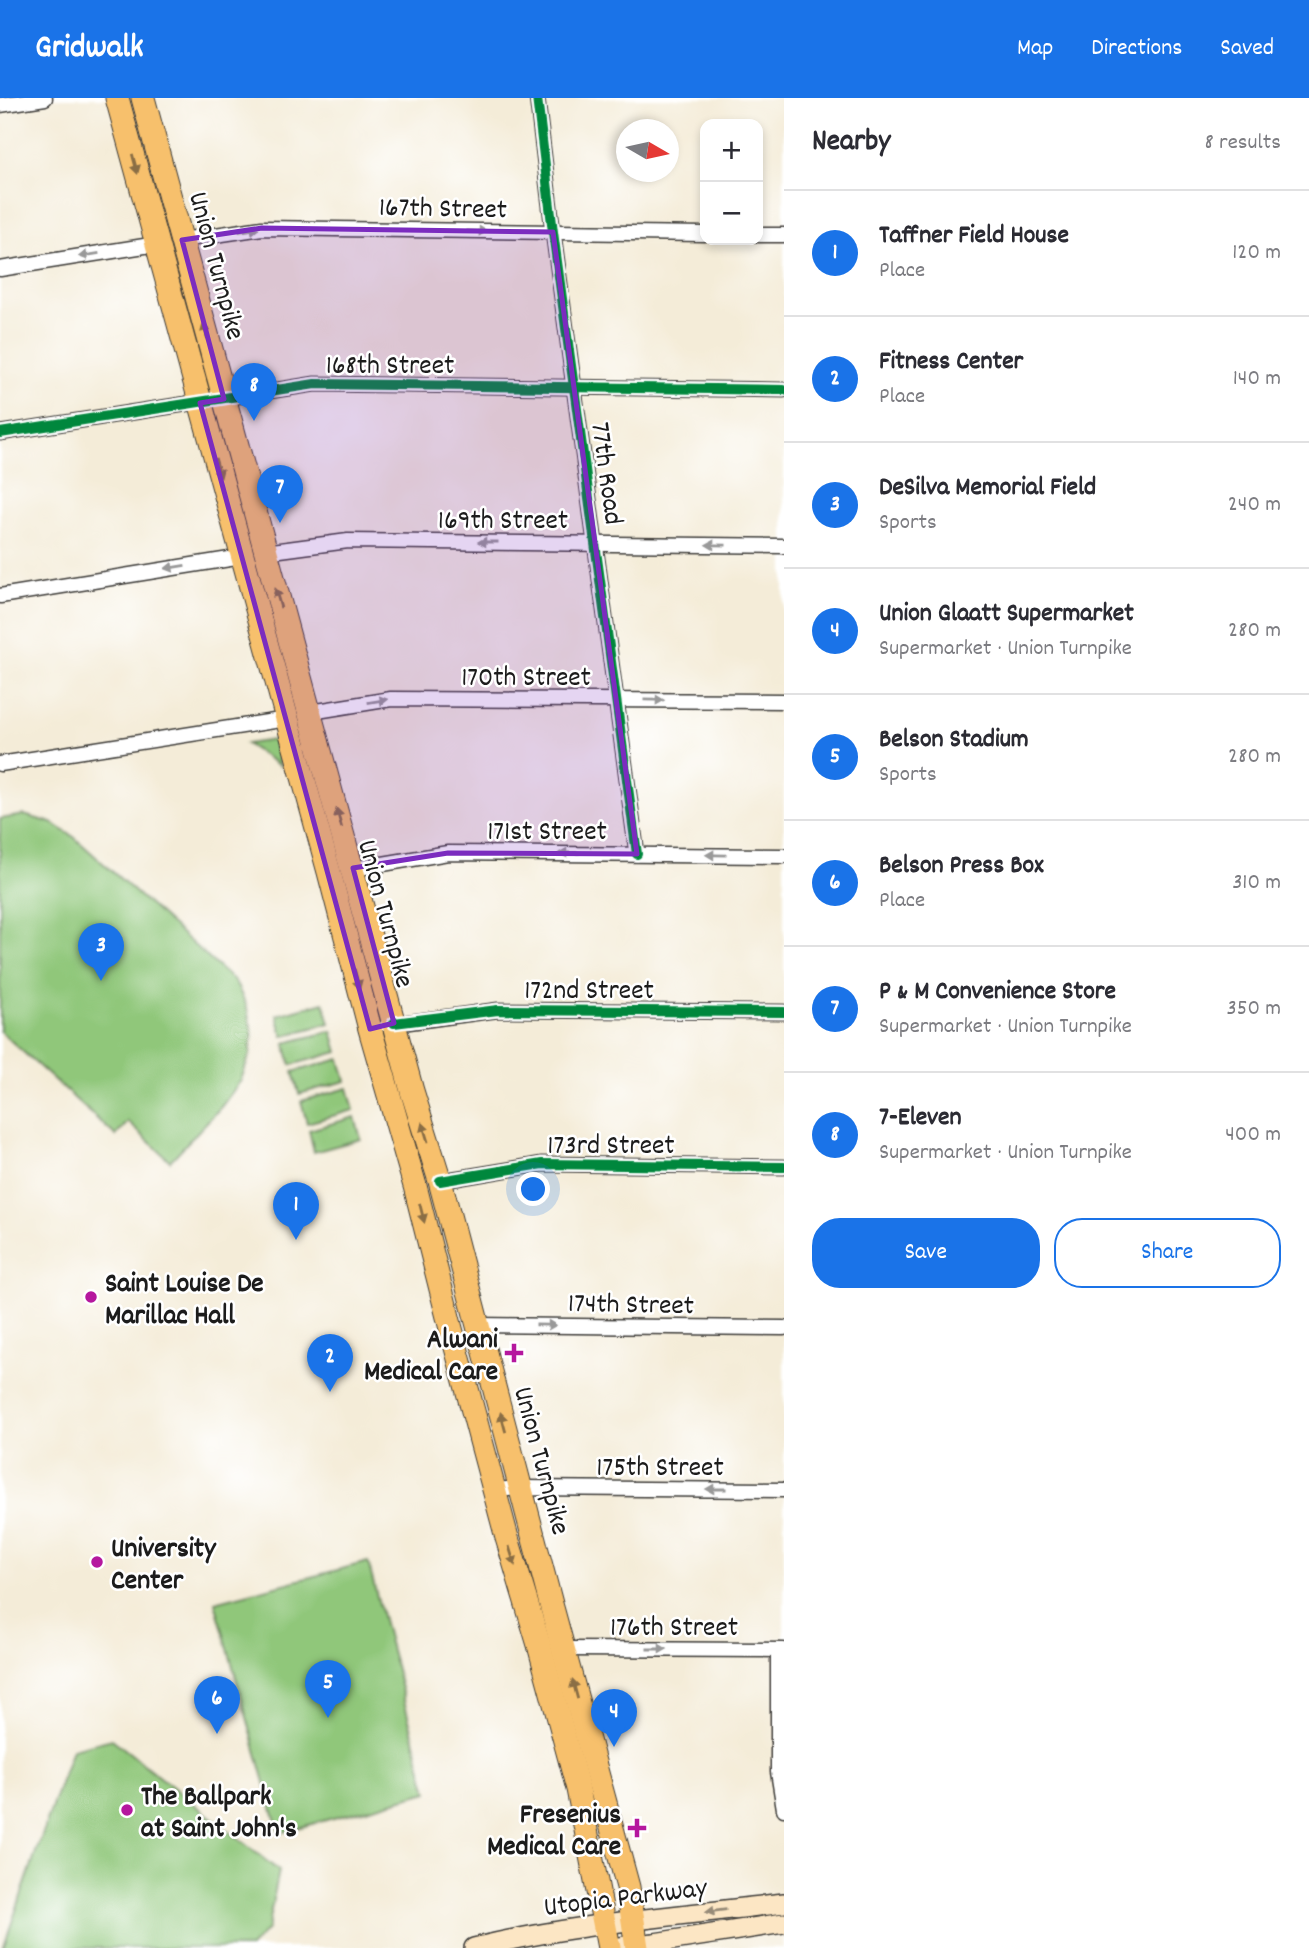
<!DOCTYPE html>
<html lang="en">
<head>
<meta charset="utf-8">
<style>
  body { margin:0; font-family:Dekko,sans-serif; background:#f2f2f3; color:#2b2b33 }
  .controls { position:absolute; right:21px; top:21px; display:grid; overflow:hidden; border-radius:14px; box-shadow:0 4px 10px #0003 }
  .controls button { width:63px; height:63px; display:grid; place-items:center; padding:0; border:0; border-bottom:2px solid #e1e1e2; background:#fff; color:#2b2b33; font:35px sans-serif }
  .compass { position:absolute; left:616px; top:21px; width:63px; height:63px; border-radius:50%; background:#fff; box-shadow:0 4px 10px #0003; rotate:99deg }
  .you { position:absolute; left:534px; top:1092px; width:24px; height:24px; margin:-18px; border:5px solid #fff; border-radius:50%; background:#1a73e8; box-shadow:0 0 0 10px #1a73e833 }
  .badge { display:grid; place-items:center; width:46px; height:46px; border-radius:50%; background:#1a73e8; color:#fff; font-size:23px; font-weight:700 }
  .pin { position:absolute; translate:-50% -58px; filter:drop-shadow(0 2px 4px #0008) }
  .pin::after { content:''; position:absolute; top:37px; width:24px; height:21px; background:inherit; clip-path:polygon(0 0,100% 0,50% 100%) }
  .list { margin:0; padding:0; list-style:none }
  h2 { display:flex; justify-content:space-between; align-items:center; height:91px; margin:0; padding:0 28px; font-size:30px }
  h2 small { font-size:23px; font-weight:400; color:#7c7c81 }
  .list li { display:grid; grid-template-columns:46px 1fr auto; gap:21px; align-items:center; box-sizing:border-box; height:126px; padding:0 28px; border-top:2px solid #e1e1e2 }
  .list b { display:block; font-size:26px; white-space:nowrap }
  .list p { margin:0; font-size:23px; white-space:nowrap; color:#7c7c81 }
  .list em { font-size:23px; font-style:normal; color:#7c7c81 }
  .actions { display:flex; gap:14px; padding:21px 28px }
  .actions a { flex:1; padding:16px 0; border:2px solid #1a73e8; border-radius:28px; text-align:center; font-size:24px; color:#1a73e8 }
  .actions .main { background:#1a73e8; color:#fff }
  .map { position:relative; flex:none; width:784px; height:1850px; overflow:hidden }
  header { display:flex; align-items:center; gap:42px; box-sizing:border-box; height:98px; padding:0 35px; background:#1a73e8; color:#fff }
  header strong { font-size:33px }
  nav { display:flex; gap:38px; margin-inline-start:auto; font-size:24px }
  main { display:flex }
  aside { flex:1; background:#fff }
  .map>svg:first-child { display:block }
  .garden { fill:#90c77a; stroke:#56724b; stroke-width:2 }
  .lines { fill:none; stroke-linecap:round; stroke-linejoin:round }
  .street-casing { stroke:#3c3b38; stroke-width:17 }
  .secondary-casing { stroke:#3c3b38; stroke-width:22 }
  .primary-casing { stroke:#3c3b38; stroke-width:25 }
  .street { stroke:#fff; stroke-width:14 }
  .secondary { stroke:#fce6c4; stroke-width:19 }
  .primary { stroke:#f7c06c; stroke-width:23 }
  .cycleway-casing { stroke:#fff; stroke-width:15 }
  .cycleway { stroke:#00873e; stroke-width:10 }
  .oneway { fill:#8a6e44 }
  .oneway2 { fill:#999 }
  .oneway3 { fill:#978b78 }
  .marked { fill:#7b2cbf; fill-opacity:0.2; stroke:#7b2cbf; stroke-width:5; stroke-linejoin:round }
  .poi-dot { fill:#b5179e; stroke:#fff; stroke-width:2.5 }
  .labels { text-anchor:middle; stroke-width:5; stroke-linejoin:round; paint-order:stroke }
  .street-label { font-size:28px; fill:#1c1c1c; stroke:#fff }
  .poi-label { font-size:28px; font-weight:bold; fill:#1c1c1c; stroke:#fff; text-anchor:start }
</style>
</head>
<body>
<header>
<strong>Gridwalk</strong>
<nav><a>Map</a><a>Directions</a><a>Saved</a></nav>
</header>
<main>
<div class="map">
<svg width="784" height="1850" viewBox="0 0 784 1850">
  <rect width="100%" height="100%" fill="#fff"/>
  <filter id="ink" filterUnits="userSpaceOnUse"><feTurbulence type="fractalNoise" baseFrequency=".0143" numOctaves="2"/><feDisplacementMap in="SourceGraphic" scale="14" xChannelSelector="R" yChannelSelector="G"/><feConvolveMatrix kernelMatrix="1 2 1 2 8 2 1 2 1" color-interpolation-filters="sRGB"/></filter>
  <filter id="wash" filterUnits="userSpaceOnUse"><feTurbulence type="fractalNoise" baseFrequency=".00686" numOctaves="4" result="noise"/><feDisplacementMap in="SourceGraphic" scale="28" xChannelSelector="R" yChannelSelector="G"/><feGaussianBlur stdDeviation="1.57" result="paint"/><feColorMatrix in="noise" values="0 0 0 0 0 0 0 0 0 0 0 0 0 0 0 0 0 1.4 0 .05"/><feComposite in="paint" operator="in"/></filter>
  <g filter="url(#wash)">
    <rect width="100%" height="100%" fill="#f4ecd8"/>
    <g class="garden">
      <polygon points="273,642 280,668 246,646"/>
      <polygon points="24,717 52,725 74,739 235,884 246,906 252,933 250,956 241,982 221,1009 170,1063 128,1024 116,1038 0,933 0,721"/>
      <polygon points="324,904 330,925 283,938 277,917"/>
      <polygon points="332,933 338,954 291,967 285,945"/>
      <polygon points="340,961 346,983 299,996 293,974"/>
      <polygon points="348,990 354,1012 307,1025 301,1003"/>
      <polygon points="355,1019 361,1041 314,1054 309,1032"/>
      <polygon points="368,1464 428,1694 279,1735 215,1504"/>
      <polygon points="112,1641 279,1773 267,1832 250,1850 3,1850 72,1651"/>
    </g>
  </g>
  <g filter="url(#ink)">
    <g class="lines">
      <defs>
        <g id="street">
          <polyline points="537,0 553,134 637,756"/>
          <polyline points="0,7 45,0"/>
          <polyline points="758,137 784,137"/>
          <polyline points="182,142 262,130 705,136"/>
          <polyline points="0,171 157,146"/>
          <polyline points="0,335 315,286 784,292"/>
          <polyline points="265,454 348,443 784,448"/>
          <polyline points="0,498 242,459"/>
          <polyline points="311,614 391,601 784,603"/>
          <polyline points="0,666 287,621"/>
          <polyline points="353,771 448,755 784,758"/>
          <polyline points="387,927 498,912 784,914"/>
          <polyline points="440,1083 542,1066 784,1069"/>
          <polyline points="478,1227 784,1230"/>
          <polyline points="494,1392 520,1390 784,1392"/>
          <polyline points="564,1551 784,1552"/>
          <polyline points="778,1552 778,1674 784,1711"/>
        </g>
        <g id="secondary">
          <path d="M474,1850C575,1825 681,1818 784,1805"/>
          <polyline points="611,1850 654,1845 784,1825"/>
        </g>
        <g id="primary">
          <polyline points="117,0 329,774 370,931 415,1088 450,1227 507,1440 539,1547 578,1691 609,1850"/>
          <polyline points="143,0 412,993 440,1083 551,1506 628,1789 637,1850"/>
        </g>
      </defs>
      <use href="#street" class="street-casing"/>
      <use href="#secondary" class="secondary-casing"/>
      <use href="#primary" class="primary-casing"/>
      <use href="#street" class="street"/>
      <use href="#secondary" class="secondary"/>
      <use href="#primary" class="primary"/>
      <defs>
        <g id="cycleway">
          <polyline points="537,0 553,134 637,756"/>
          <polyline points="0,335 315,286 784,292"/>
          <polyline points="394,925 498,912 784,914"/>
          <polyline points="440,1083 542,1066 784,1069"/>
        </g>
      </defs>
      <use href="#cycleway" class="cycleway-casing"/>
      <use href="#cycleway" class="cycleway"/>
    </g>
    <defs><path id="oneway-solid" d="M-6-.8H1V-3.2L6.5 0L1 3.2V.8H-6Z" transform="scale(1.75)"/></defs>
    <g class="oneway">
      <use href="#oneway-solid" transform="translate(135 66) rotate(75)"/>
      <use href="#oneway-solid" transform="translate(206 235) rotate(-105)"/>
      <use href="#oneway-solid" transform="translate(218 370) rotate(74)"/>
      <use href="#oneway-solid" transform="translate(278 500) rotate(-106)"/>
      <use href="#oneway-solid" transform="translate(339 720) rotate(-105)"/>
      <use href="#oneway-solid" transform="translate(357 881) rotate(75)"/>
      <use href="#oneway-solid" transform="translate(425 1034) rotate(-107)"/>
      <use href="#oneway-solid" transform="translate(422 1115) rotate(76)"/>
      <use href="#oneway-solid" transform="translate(503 1324) rotate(-105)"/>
      <use href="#oneway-solid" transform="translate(512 1458) rotate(73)"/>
      <use href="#oneway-solid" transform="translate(575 1591) rotate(-105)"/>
    </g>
    <g class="oneway2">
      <use href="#oneway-solid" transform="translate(249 132) rotate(-9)"/>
      <use href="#oneway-solid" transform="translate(477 133) rotate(1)"/>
      <use href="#oneway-solid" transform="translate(89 157) rotate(171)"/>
      <use href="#oneway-solid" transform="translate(488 444) rotate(-180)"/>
      <use href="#oneway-solid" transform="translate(716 447) rotate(-179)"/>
      <use href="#oneway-solid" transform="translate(175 469) rotate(171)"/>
      <use href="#oneway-solid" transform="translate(654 602) rotate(1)"/>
      <use href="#oneway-solid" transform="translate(378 603) rotate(-9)"/>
      <use href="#oneway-solid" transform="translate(569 755) rotate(-180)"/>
      <use href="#oneway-solid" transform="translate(716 757) rotate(-179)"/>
      <use href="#oneway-solid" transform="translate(546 1227) rotate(1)"/>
      <use href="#oneway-solid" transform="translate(716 1391) rotate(-180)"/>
      <use href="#oneway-solid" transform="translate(657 1551)"/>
    </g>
    <use class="oneway3" href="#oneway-solid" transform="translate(716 1813) rotate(173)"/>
  </g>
  <path class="marked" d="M262,130L553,134L637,756L448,755L353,770L394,925L370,931L200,305L224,301L182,142Z"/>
  <g class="poi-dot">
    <circle cx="91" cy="1199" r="7"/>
    <path d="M510.5 1244.5h7v7h7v7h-7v7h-7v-7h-7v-7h7z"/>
    <circle cx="97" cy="1464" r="7"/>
    <circle cx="127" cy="1712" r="7"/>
    <path d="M633.5 1719.5h7v7h7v7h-7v7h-7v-7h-7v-7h7z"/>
  </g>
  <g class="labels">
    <g class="street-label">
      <text transform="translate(443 108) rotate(1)" y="10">167th Street</text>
      <text transform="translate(219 167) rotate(75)" y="10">Union Turnpike</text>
      <text x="390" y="275">168th Street</text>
      <text transform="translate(609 375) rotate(82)" y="10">77th Road</text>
      <text x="503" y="430">169th Street</text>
      <text x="526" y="587">170th Street</text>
      <text x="547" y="741">171st Street</text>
      <text transform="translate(388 815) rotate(75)" y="10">Union Turnpike</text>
      <text x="589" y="900">172nd Street</text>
      <text x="611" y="1055">173rd Street</text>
      <text transform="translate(631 1204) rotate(1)" y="10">174th Street</text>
      <text transform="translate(544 1362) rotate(75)" y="10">Union Turnpike</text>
      <text x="660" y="1377">175th Street</text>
      <text x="674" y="1537">176th Street</text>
      <text transform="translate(625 1797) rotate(-7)" y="10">Utopia Parkway</text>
    </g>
    <g class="poi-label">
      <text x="105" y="1193">Saint Louise De<tspan x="105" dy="32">Marillac Hall</tspan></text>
      <text x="498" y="1249" text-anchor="end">Alwani<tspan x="498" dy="32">Medical Care</tspan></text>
      <text x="111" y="1458">University<tspan x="111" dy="32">Center</tspan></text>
      <text x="141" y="1706">The Ballpark<tspan x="141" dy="32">at Saint John's</tspan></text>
      <text x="621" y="1724" text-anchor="end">Fresenius<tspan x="621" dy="32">Medical Care</tspan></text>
    </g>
  </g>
</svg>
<div class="controls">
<button>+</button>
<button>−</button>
</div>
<svg class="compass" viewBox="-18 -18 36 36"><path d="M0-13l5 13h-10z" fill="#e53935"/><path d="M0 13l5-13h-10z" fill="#7c7c81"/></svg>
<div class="you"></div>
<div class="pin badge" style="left:296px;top:1142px">1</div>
<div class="pin badge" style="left:330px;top:1294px">2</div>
<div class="pin badge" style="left:101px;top:883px">3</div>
<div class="pin badge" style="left:614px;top:1649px">4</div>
<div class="pin badge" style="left:328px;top:1620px">5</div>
<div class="pin badge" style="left:217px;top:1636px">6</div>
<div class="pin badge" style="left:280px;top:425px">7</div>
<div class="pin badge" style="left:254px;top:323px">8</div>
</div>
<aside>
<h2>Nearby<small>8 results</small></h2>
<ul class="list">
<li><span class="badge">1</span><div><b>Taffner Field House</b><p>Place</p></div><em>120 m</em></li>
<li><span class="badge">2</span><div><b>Fitness Center</b><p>Place</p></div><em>140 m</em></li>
<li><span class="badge">3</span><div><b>DeSilva Memorial Field</b><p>Sports</p></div><em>240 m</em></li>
<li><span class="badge">4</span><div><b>Union Glaatt Supermarket</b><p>Supermarket · Union Turnpike</p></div><em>280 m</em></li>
<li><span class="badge">5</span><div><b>Belson Stadium</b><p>Sports</p></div><em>280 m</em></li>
<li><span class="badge">6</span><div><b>Belson Press Box</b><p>Place</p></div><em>310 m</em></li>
<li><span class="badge">7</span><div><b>P &amp; M Convenience Store</b><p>Supermarket · Union Turnpike</p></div><em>350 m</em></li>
<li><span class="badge">8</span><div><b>7-Eleven</b><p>Supermarket · Union Turnpike</p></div><em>400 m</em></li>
</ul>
<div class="actions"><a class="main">Save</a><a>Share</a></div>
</aside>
</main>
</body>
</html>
